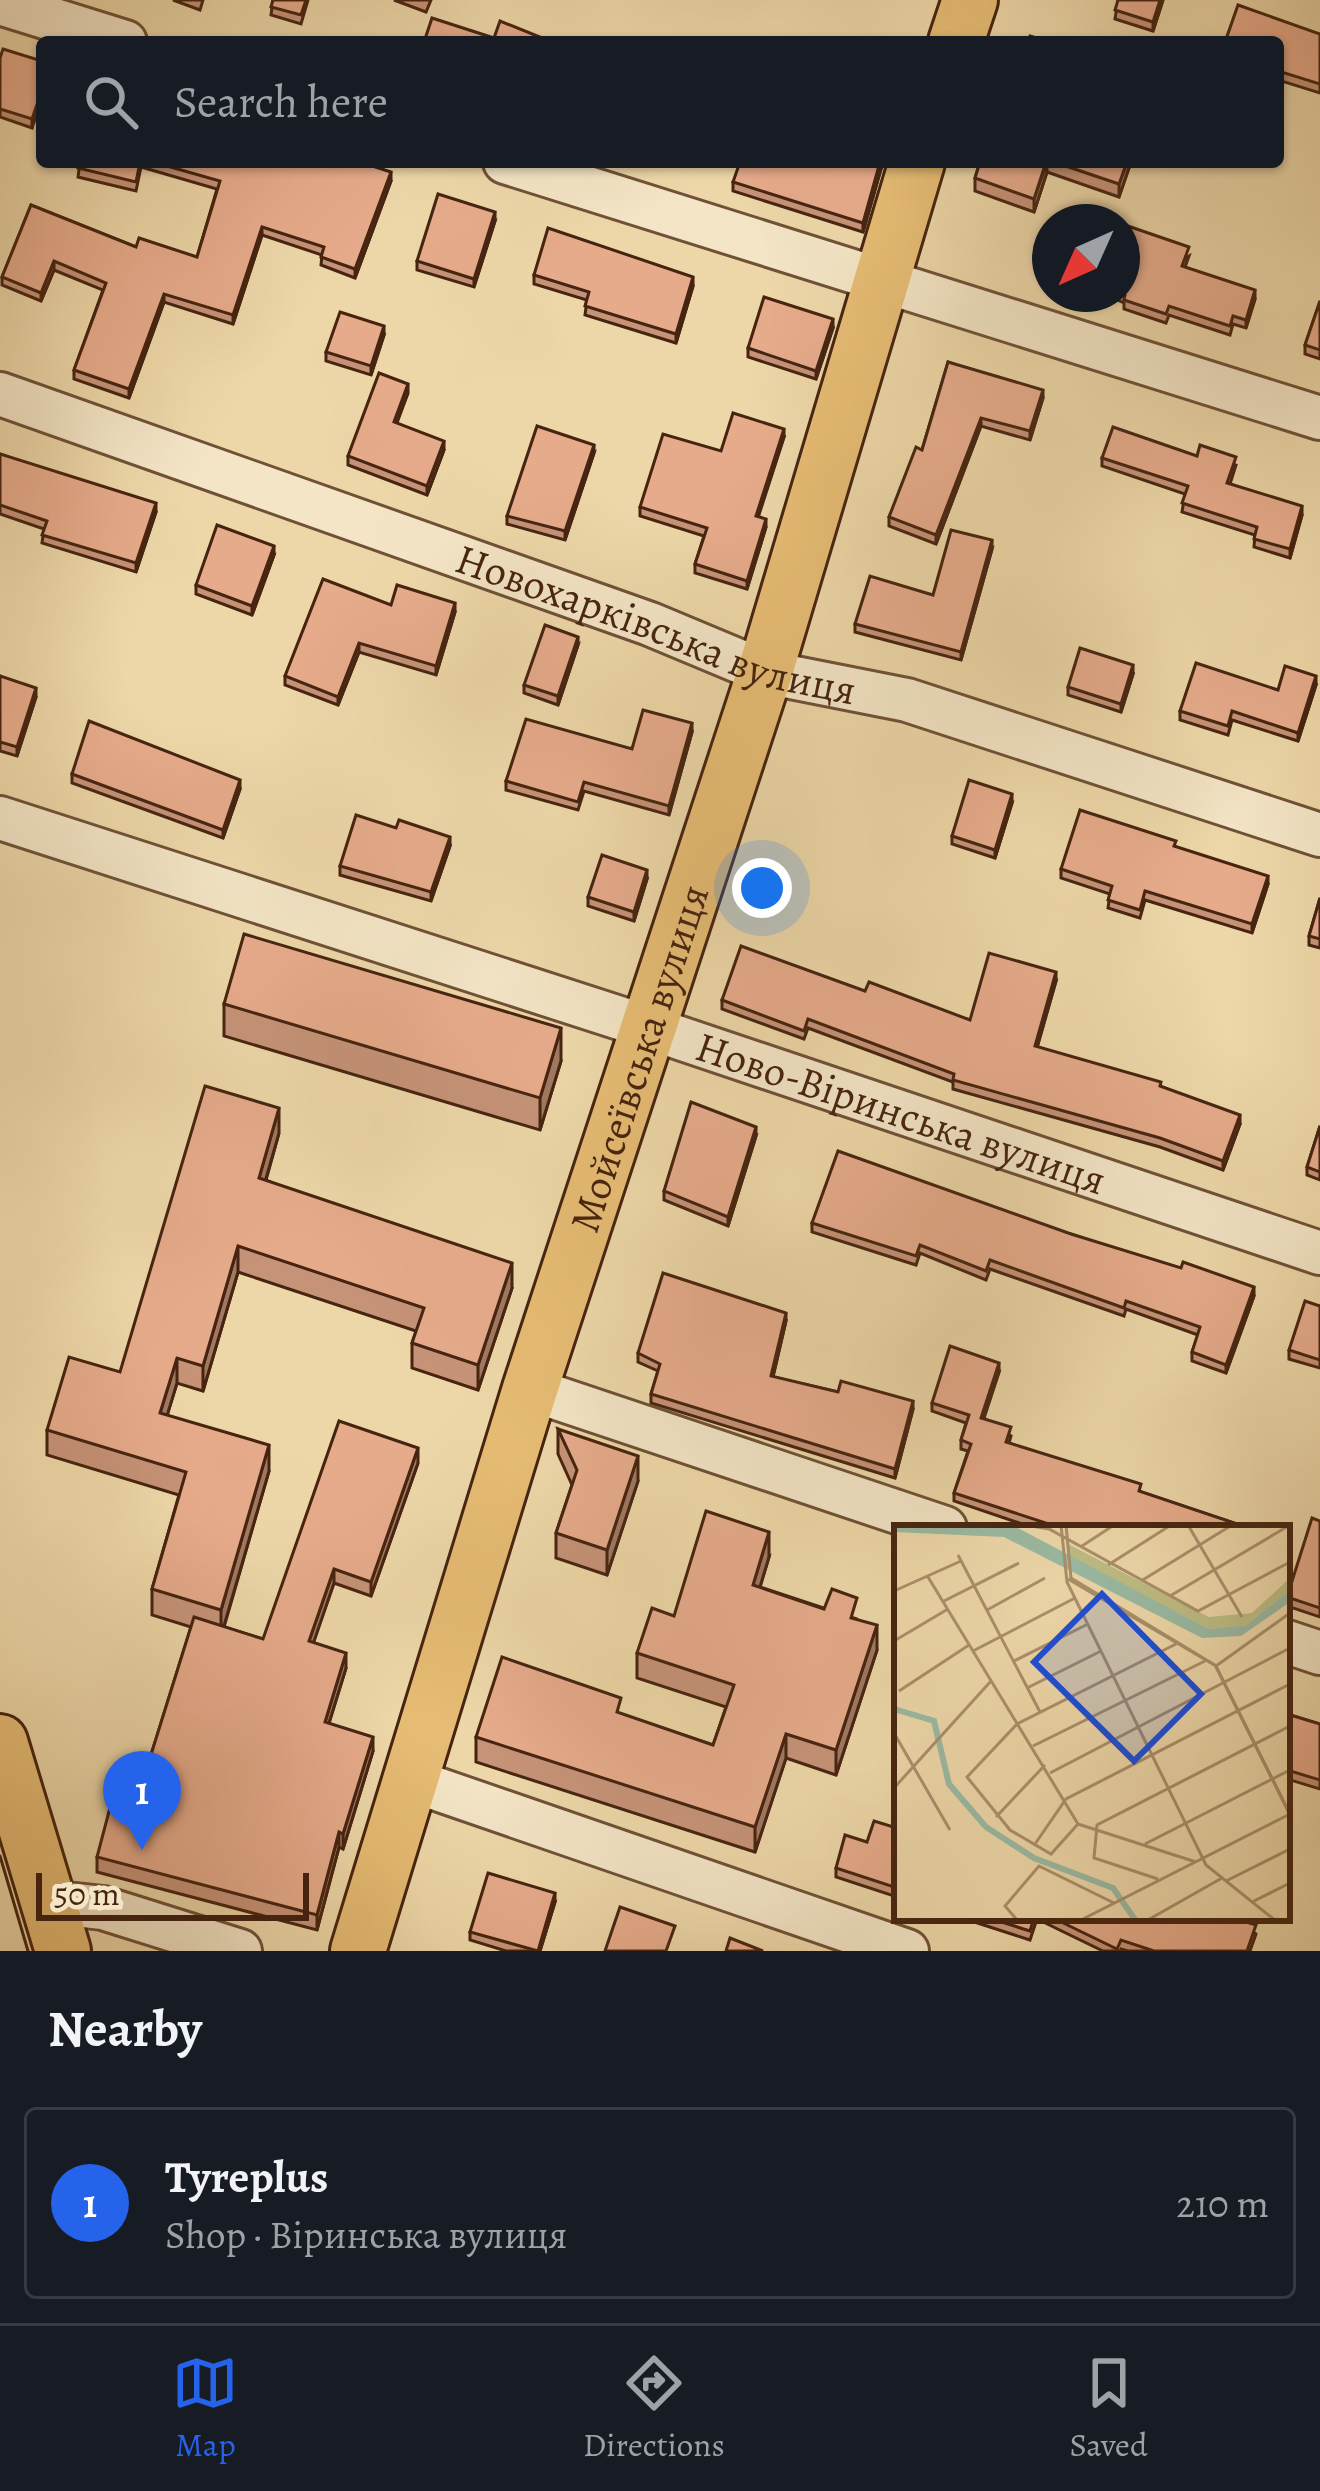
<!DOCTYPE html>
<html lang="en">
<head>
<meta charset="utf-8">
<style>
  body { margin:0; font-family:Alegreya,serif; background:#242831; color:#f1f3f6 }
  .compass { position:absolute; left:1032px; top:204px; width:108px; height:108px; border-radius:50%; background:#171b24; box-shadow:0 3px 9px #0004; rotate:225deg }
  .scale { position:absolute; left:36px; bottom:30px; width:273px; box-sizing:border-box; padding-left:12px; border:6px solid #462410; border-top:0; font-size:33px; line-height:42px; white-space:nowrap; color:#462410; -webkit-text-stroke:9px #f3e5c6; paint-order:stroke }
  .you { position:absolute; left:762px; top:888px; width:42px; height:42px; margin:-30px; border:9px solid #fff; border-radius:50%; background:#1a73e8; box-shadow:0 0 0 18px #1a73e833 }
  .badge { display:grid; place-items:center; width:78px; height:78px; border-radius:50%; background:#2563eb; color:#fff; font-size:39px; font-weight:700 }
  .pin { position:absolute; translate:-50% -99px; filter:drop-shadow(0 3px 6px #0008) }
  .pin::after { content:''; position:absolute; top:63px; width:42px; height:36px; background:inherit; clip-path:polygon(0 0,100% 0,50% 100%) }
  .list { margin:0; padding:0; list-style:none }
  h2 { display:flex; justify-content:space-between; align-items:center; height:156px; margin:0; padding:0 48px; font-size:51px }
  h2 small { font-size:39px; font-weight:400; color:#9ea1a6 }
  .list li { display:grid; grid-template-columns:78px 1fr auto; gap:36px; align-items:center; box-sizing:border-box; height:192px; margin:0 24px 24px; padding:0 24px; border:3px solid #363941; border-radius:12px }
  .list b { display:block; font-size:45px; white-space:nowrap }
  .list p { margin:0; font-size:39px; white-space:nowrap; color:#9ea1a6 }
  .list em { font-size:39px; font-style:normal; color:#9ea1a6 }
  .icon { flex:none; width:66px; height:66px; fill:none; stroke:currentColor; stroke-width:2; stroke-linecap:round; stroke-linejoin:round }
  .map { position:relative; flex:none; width:1320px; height:1951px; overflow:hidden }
  .search { position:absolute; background:#171b24; box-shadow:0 3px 9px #0004; left:36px; right:36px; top:36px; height:132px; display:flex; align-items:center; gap:30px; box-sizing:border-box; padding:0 42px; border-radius:12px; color:#9ea1a6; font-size:45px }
  .sheet { height:372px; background:#171b24 }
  nav { display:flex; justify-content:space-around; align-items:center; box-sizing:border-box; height:168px; border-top:3px solid #363941; background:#171b24; font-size:33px; color:#9ea1a6 }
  nav a { display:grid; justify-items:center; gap:6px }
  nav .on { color:#2563eb }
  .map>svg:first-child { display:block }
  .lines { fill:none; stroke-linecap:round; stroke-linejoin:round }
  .minor-casing { stroke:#705136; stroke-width:48 }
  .major-casing { stroke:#462410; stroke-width:60 }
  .minor { stroke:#f3e5c6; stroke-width:42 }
  .major { stroke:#e6bc74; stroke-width:54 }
  .tram { stroke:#462410; stroke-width:3 }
  .wall { fill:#c69378; stroke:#462410; stroke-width:3 }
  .shaded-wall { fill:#a17861; stroke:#462410; stroke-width:3 }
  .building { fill:#e6ab8b; stroke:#462410; stroke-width:3 }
  .labels { text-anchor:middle; stroke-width:10; stroke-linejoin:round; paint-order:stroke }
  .street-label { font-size:42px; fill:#462410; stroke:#f3e5c6 }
  .inset-river { fill:none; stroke:#9abaa3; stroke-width:6 }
  .inset-road { fill:none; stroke:#aa8f6b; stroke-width:3 }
  .view { fill:#1d4ed8; fill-opacity:0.15; stroke:#1d4ed8; stroke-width:6 }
  .inset-edge { fill:none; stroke:#462410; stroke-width:6 }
</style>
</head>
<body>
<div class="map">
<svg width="1320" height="1951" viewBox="0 0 1320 1951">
  <rect width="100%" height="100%" fill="#edd7a8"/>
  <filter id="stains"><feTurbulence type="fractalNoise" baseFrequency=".00167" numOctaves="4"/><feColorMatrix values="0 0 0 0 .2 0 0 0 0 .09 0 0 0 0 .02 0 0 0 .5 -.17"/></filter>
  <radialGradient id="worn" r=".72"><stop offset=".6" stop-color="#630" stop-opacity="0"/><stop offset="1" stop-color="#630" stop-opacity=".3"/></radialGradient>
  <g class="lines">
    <defs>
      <g id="minor">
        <polyline points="0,3 125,42"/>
        <polyline points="505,162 1320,418"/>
        <path id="s1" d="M0,394L650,624L765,672L907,700L1320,835"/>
        <path id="s2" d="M0,818L632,1022L1320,1253"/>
        <polyline points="530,1389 945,1528"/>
        <polyline points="1287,1642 1320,1653"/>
        <polyline points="408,1779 907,1951"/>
        <polyline points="48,1902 103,1908 240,1951"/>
      </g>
      <g id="major">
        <polyline points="956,42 970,0"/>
        <polyline points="0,1742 63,1951"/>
        <path id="s3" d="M358,1951L530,1389L765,672L917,162"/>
      </g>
    </defs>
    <use href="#minor" class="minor-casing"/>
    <use href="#major" class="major-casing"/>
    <use href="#minor" class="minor"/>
    <use href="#major" class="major"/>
    <polyline class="tram" points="0,1856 28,1951"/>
  </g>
  <g class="wall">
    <polygon points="173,0 203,0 200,10"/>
    <polygon points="273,0 308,0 301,24 271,15"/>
    <polygon points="394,0 431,0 426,12"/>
    <polygon points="1118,0 1163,0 1153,31 1115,19"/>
    <polygon points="1320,34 1320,93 1278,80 1278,42"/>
    <polygon points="0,58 42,61 32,128 0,117"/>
    <polygon points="80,162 360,162 391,181 355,278 321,265 322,255 262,235 233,324 164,302 129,398 74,379 74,370 103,290 54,270 41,301 2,285 2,277 31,205 136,247 197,257 217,189 141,167 136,191 78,177"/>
    <polygon points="883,162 863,232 733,191 733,182"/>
    <polygon points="980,162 1131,162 1119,197 1047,172 1034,212 975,191 975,178"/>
    <polygon points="495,221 474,287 417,270 417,261"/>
    <polygon points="1189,256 1185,267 1255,299 1246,328 1233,324 1230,335 1169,315 1166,323 1124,309 1124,303 1104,294 1122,294"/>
    <polygon points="534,275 693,286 676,343 585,315 587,300 534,284"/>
    <polygon points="1320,301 1320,359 1305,354 1305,345"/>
    <polygon points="833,328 816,379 748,357 748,348"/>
    <polygon points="384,335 371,375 326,361 326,352"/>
    <polygon points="948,362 1043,398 1030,440 981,426 936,544 889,526 889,517 922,450"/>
    <polygon points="408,393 396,423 444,450 427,495 348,465 348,456"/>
    <polygon points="784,437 758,516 766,527 747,589 695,573 695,564 704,536 640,516 640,507 721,451"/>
    <polygon points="594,453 565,540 507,524 507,516"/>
    <polygon points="0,454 156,512 136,572 42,543 44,529 0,514"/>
    <polygon points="1197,456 1236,465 1230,484 1302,515 1290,558 1254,547 1255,535 1182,512 1185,494 1102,466 1102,458"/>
    <polygon points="992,549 961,660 855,632 855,624 933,595"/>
    <polygon points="274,555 252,615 196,594 196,585"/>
    <polygon points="391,605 455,612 436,675 359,652 338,705 285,685 285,676"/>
    <polygon points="578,645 558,705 524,693 524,685"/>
    <polygon points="1133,674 1121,712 1068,695 1068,687"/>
    <polygon points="0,676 36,697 17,756 0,751"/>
    <polygon points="1316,685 1298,741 1232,720 1228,735 1180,720 1180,711"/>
    <polygon points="692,732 669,815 584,791 578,810 506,790 506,781"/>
    <polygon points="72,774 240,789 223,838 72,783"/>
    <polygon points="1012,803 995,858 952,844 952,836"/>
    <polygon points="450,846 431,901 340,875 340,866"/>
    <polygon points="1176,847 1268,884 1252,933 1145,900 1140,918 1108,908 1110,894 1061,878 1061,869"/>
    <polygon points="647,879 634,921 588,906 588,897"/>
    <polygon points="1320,898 1320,948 1309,945 1309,936"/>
    <polygon points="1056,981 1037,1047 1161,1087 1240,1124 1223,1170 1160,1147 953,1089 953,1082 808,1028 804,1039 722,1009 722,1000 865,991 970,1020"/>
    <polygon points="224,1004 561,1061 540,1130 224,1036"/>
    <polygon points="1320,1126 1320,1180 1307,1175 1307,1167"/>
    <polygon points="279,1133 266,1180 512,1288 478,1390 412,1368 412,1343 416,1331 238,1272 203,1391 177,1383 167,1415 269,1471 224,1627 263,1639 418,1463 371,1596 334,1583 313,1642 346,1668 329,1723 373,1751 343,1849 339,1847 317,1930 97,1872 97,1857 135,1806 191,1627 152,1615 152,1589 179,1495 47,1455 47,1430 120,1372"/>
    <polygon points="756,1136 728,1226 664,1200 664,1191"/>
    <polygon points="812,1223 1071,1234 1254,1296 1226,1373 1192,1361 1192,1352 1198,1335 1126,1309 1124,1316 990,1269 986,1280 920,1253 916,1265 812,1232"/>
    <polygon points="1320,1306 1320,1368 1289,1359 1289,1350"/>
    <polygon points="786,1321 773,1377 913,1409 895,1478 651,1403 651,1394 658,1371 638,1362 638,1353"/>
    <polygon points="999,1372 984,1418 1011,1436 1009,1443 1141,1492 1249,1528 1034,1528 954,1501 954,1493 968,1451 961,1449 961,1440 966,1423 932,1411 932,1403"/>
    <polygon points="558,1429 638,1481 607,1575 556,1558 556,1533 572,1485 558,1454"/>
    <polygon points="1320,1521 1320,1617 1287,1606 1287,1597"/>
    <polygon points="769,1557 760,1587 857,1619 877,1650 836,1775 786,1758 755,1852 476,1762 476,1737 621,1714 713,1745 726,1707 637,1678 637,1653"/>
    <polygon points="1287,1714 1320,1724 1320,1789 1287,1779"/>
    <polygon points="897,1828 897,1897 836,1877 836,1868 867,1842"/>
    <polygon points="555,1902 540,1951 506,1951 470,1940 470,1932"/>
    <polygon points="962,1918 1234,1918 1256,1934 1250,1951 1128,1951 1121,1949 1120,1951 1103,1951 1037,1919 1030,1940"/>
  </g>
  <g class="shaded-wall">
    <polygon points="1160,0 1163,0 1153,31 1153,22"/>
    <polygon points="42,90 42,99 32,128 32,119"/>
    <polygon points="880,162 883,162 863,232 863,223"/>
    <polygon points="1047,162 1047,172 1034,212 1034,199"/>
    <polygon points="1127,162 1131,162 1119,197 1119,184"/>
    <polygon points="391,172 391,181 355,278 355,269"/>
    <polygon points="495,212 495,221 474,287 474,279"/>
    <polygon points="262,227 262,235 233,324 233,315"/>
    <polygon points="54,261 54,270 41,301 41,293"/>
    <polygon points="693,277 693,286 676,343 676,334"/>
    <polygon points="1255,290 1255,299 1246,328 1246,320"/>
    <polygon points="164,294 164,302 129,398 129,389"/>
    <polygon points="833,319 833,328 816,379 816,371"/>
    <polygon points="384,326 384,335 371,375 371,366"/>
    <polygon points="408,384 408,393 394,431 394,422"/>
    <polygon points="1043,390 1043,398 1030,440 1030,431"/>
    <polygon points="981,418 981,426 936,544 936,535"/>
    <polygon points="784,429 784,437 756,524 756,516"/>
    <polygon points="444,441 444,450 427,495 427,486"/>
    <polygon points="594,445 594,453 565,540 565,531"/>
    <polygon points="156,503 156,512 136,572 136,563"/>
    <polygon points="1302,506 1302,515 1290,558 1290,549"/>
    <polygon points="766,519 766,527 747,589 747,581"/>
    <polygon points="992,540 992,549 961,660 961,652"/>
    <polygon points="274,546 274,555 252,615 252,606"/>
    <polygon points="455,603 455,612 436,675 436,666"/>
    <polygon points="578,637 578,645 558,705 558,696"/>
    <polygon points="359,643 359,652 338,705 338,697"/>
    <polygon points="1133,665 1133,674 1121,712 1121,704"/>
    <polygon points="1316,676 1316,685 1298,741 1298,733"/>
    <polygon points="36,688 36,697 17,756 17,747"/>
    <polygon points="692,723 692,732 669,815 669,806"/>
    <polygon points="240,780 240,789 223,838 223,830"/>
    <polygon points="1012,794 1012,803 995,858 995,850"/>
    <polygon points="450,837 450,846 431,901 431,892"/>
    <polygon points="647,870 647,879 634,921 634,912"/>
    <polygon points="1268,876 1268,884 1252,933 1252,924"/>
    <polygon points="1056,972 1056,981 1035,1055 1035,1046"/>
    <polygon points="561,1028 561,1061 540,1130 540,1098"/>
    <polygon points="279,1108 279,1133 259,1203 259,1178"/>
    <polygon points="1240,1115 1240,1124 1223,1170 1223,1161"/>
    <polygon points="756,1127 756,1136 728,1226 728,1217"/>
    <polygon points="238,1246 238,1272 203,1391 203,1366"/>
    <polygon points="512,1263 512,1288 478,1390 478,1365"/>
    <polygon points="1254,1287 1254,1296 1226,1373 1226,1365"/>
    <polygon points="786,1313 786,1321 771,1385 771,1376"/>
    <polygon points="177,1358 177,1383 160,1439 160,1413"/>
    <polygon points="999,1363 999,1372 981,1426 981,1418"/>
    <polygon points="913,1401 913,1409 895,1478 895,1469"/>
    <polygon points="269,1445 269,1471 221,1636 221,1610"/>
    <polygon points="418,1448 418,1463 371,1596 371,1582"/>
    <polygon points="638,1456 638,1481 607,1575 607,1550"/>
    <polygon points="769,1532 769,1557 753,1610 753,1585"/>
    <polygon points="334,1569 334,1583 309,1656 309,1641"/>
    <polygon points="877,1625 877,1650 836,1775 836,1750"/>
    <polygon points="346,1653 346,1668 325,1736 325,1722"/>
    <polygon points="786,1734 786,1758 755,1852 755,1827"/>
    <polygon points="373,1737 373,1751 343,1849 343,1834"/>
    <polygon points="339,1832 339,1847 317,1930 317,1915"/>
    <polygon points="555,1893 555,1902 540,1951 538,1951"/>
  </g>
  <g class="building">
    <polygon points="273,0 306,0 301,15 271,7"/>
    <polygon points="1118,0 1160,0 1153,22 1115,10"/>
    <polygon points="1238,5 1320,34 1320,84 1278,71 1278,42 1225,42"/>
    <polygon points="432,18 494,38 500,21 552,42 424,42"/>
    <polygon points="1030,36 1050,42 1028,42"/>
    <polygon points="3,49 42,61 42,90 32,119 0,109 0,58"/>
    <polygon points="80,162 140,162 136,182 78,168"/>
    <polygon points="153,162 360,162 391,172 355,269 321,257 324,247 262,227 233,315 164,294 129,389 74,370 106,283 54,261 41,293 2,277 31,205 136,247 139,238 197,257 220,181"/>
    <polygon points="740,162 880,162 863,223 733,182"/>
    <polygon points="980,162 1046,162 1034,199 975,178"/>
    <polygon points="1054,162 1127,162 1119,184"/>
    <polygon points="438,194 495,212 474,279 417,261"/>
    <polygon points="1122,224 1189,247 1182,266 1255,290 1246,320 1233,316 1230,326 1169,306 1166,314 1124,300 1125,295 1122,293"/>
    <polygon points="548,228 693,277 676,334 585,306 589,292 534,275"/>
    <polygon points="764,297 833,319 816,371 748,348"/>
    <polygon points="1320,301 1320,350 1305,345"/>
    <polygon points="340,312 384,326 371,366 326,352"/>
    <polygon points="948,362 1043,390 1030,431 981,418 936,535 889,517 916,447 922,450"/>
    <polygon points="379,373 408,384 394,422 444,441 427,486 348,456"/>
    <polygon points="733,413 784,429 756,516 766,519 747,581 695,564 707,528 640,507 663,434 721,451"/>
    <polygon points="537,426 594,445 565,531 507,516"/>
    <polygon points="1113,427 1197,456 1200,445 1236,457 1227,483 1302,506 1290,549 1254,539 1257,527 1182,503 1188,486 1102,458"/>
    <polygon points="0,454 156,503 136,563 42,535 47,521 0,505"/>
    <polygon points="217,525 274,546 252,606 196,585"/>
    <polygon points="951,530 992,540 961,652 855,624 870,576 933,595"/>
    <polygon points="323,579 391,605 397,585 455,603 436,666 359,643 338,697 285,676"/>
    <polygon points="545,625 578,637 558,696 524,685"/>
    <polygon points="1080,648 1133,665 1121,704 1068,687"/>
    <polygon points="1196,663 1278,690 1285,666 1316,676 1298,733 1232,711 1228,726 1180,711"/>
    <polygon points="0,676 36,688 17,747 0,742"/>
    <polygon points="643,710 692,723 669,806 584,782 578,802 506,781 526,719 632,749"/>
    <polygon points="89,721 240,780 223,830 72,774"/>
    <polygon points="969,780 1012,794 995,850 952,836"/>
    <polygon points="1080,810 1176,841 1174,846 1268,876 1252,924 1145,891 1140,910 1108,900 1112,886 1061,869"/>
    <polygon points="356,815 396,828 399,820 450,837 431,892 340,866"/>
    <polygon points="602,855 647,870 634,912 588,897"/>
    <polygon points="1320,898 1320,939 1309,936"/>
    <polygon points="244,934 561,1028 540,1098 224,1004"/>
    <polygon points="741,946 865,991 869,982 970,1020 989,953 1056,972 1035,1046 1161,1082 1160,1086 1240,1115 1223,1161 1160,1138 953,1080 954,1074 808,1019 804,1031 722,1000"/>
    <polygon points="205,1086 279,1108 259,1178 512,1263 478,1365 412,1343 424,1308 238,1246 203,1366 177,1358 160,1413 269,1445 221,1610 152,1589 186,1472 47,1430 69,1357 120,1372"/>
    <polygon points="691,1102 756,1127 728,1217 664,1191"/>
    <polygon points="1320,1126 1320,1172 1307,1167"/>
    <polygon points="838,1151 1071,1234 1181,1268 1183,1262 1254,1287 1226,1365 1192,1352 1200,1327 1126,1301 1124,1308 990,1260 986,1271 920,1245 916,1256 812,1223"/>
    <polygon points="663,1273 786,1313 771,1376 838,1392 841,1381 913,1401 895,1469 651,1394 660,1364 638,1353"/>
    <polygon points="1305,1301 1320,1306 1320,1360 1289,1350"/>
    <polygon points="950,1346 999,1363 981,1418 1011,1427 1006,1442 1141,1484 1139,1491 1249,1528 1061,1528 954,1493 971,1444 961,1440 969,1415 932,1403"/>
    <polygon points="339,1421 418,1448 371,1582 334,1569 309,1641 346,1653 325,1722 373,1737 343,1834 339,1832 317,1915 97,1857 112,1800 135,1806 194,1617 263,1639"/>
    <polygon points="558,1429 638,1456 607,1550 556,1533 577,1470"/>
    <polygon points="706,1511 769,1532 753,1585 824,1609 832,1589 857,1598 851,1618 877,1625 836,1750 786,1734 755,1827 476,1737 502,1657 621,1698 617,1712 713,1745 734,1685 637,1653 652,1608 674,1616"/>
    <polygon points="1312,1518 1320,1521 1320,1608 1287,1597"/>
    <polygon points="1287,1714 1320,1724 1320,1780 1287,1770"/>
    <polygon points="874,1821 897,1828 897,1888 836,1868 845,1835 867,1842"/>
    <polygon points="488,1873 555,1893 538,1951 470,1932"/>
    <polygon points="620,1907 675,1926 666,1951 605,1951"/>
    <polygon points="989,1918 1034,1918 1030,1931"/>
    <polygon points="1053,1918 1234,1918 1256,1925 1247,1951 1154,1951 1121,1940 1117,1949"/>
    <polygon points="730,1938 763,1951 726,1951"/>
  </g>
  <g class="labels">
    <g class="street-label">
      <text dy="15" stroke="none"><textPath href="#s1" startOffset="696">Новохарківська вулиця</textPath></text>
      <text dy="15" stroke="none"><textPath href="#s3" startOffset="936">Мойсеївська вулиця</textPath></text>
      <text dy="15" stroke="none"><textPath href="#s2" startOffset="948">Ново-Віринська вулиця</textPath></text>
    </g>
  </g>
  <g transform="translate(894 1525)">
    <rect width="396" height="396" fill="#edd7a8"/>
    <path d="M174,19L315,92L358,88L396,53V65L352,100L315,104L175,31Z" fill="#bdbd84"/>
    <path d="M0,0L122,2L315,104L352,100L396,65V77L347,111L308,113L110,12L0,7Z" fill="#9abaa3"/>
    <path class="inset-river" d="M0,184L40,196L55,259L92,302L140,333L219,363L242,396"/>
    <path class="inset-road" d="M131,0L155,4L304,86L396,37M167,0L173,57L312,340L382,396M172,0L177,53L321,140L396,290M294,0L348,92M188,21L220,0M64,30L146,187M214,40L277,0M34,52L184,299M174,54L322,141L396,289M247,56L338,0M0,66L67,36M276,71L396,0M50,76L125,38M93,85L151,53M0,116L54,84M79,126L181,73M120,136L194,99M322,141L396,88M133,163L207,126M5,166L75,120M0,208L56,305M139,221L311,136M156,248L396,123M0,263L97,156M102,292L151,240M184,299L157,329L116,305L73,252L123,199L282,119M184,299L302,337M141,319L172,274L396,159M251,319L396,245M264,354L200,333L203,300L396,201M332,356L396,324M358,377L396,358M124,396L111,381L145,341L220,378M185,396L396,289M252,396L328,353"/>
    <path class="view" d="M208,69L307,169L240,236L140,137Z"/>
    <rect width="396" height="396" class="inset-edge"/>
  </g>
  <rect width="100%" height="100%" filter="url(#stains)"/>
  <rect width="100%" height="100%" fill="url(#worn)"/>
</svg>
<svg class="compass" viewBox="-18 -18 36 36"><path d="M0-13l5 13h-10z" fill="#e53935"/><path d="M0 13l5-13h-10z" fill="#9ea1a6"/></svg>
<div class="scale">50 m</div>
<div class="you"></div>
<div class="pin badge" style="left:142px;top:1850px">1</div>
<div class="search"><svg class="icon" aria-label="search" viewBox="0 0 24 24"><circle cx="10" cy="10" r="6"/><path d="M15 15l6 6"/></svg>Search here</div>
</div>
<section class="sheet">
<h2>Nearby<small></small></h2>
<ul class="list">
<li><span class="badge">1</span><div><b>Tyreplus</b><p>Shop · Віринська вулиця</p></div><em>210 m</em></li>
</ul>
</section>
<nav>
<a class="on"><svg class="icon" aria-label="map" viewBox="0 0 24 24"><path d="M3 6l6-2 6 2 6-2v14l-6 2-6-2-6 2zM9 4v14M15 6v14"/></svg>Map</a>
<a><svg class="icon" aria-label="directions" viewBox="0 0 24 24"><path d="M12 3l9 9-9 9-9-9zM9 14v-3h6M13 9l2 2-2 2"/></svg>Directions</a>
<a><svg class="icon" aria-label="saved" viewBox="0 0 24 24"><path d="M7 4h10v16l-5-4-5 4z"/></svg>Saved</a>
</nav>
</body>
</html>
